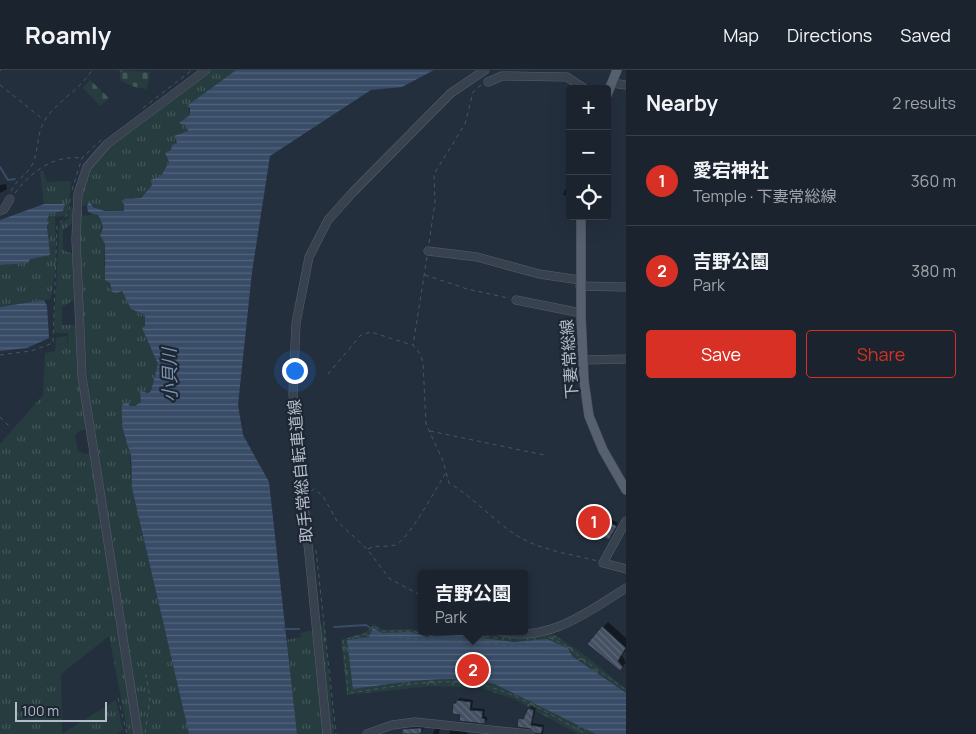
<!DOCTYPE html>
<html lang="en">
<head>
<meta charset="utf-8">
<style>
  body { margin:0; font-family:Manrope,"Noto Sans JP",sans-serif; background:#282f3a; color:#f1f3f6 }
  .controls { position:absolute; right:15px; top:15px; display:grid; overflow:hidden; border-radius:5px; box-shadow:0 5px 20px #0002 }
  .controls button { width:45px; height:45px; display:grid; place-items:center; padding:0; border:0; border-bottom:1px solid #39404a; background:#1b232e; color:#f1f3f6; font:25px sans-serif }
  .scale { position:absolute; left:15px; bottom:12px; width:92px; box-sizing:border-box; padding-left:5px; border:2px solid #b4bcc9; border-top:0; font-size:14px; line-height:18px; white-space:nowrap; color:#b4bcc9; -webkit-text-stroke:4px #1d2633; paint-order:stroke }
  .you { position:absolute; left:294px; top:300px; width:18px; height:18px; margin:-12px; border:4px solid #fff; border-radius:50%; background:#1a73e8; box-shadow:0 0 0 8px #1a73e833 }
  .badge { display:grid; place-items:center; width:32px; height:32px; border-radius:50%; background:#d93025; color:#fff; font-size:16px; font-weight:700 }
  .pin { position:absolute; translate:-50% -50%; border:2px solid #fff; box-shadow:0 1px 5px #0006 }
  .popup { position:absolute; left:418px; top:500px; width:110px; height:65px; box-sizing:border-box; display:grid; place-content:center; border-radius:5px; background:#1b232e; filter:drop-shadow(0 1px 4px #0005); font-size:16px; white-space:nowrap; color:#a0a4aa }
  .popup b { font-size:19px; color:#f1f3f6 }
  .popup::after { content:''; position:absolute; left:50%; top:100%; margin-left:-10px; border:10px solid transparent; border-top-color:#1b232e }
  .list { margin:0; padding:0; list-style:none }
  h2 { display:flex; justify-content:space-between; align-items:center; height:65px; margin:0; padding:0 20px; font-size:21px }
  h2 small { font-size:16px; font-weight:400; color:#a0a4aa }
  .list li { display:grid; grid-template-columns:32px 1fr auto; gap:15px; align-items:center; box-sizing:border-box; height:90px; padding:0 20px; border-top:1px solid #39404a }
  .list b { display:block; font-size:19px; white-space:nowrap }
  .list p { margin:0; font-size:16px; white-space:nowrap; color:#a0a4aa }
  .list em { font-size:16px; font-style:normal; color:#a0a4aa }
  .actions { display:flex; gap:10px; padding:15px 20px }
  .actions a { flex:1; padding:11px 0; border:1px solid #d93025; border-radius:5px; text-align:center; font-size:18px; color:#d93025 }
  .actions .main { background:#d93025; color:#fff }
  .icon { flex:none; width:28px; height:28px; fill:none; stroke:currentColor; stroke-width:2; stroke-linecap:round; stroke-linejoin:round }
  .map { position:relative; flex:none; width:626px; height:664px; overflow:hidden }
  header { display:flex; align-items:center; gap:30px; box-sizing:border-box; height:70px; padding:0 25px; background:#1b232e; border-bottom:1px solid #39404a }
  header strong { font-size:24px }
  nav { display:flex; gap:28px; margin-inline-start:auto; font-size:18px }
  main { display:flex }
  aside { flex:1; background:#1b232e }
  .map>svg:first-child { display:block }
  .grass { fill:url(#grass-tufts) }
  .forest { fill:url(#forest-crowns) }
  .cemetery { fill:url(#cemetery-stones) }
  .water { fill:url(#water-rules) }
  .shadow { fill:#0007 }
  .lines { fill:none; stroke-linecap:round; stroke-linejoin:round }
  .stream { stroke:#394c67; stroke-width:2 }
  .building { fill:url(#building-back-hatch); stroke:#1f2835 }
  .minor-casing { stroke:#565f6c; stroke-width:9 }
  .major-casing { stroke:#414a57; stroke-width:10 }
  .path { stroke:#44595c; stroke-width:1; stroke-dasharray:4 4; stroke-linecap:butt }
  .minor { stroke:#38414e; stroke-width:8 }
  .major { stroke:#56606e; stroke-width:9 }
  .labels { text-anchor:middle; stroke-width:4.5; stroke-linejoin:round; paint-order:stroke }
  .street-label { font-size:16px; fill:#b4bcc9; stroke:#1d2633 }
  .water-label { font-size:18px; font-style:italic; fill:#7c92b1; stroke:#1d2633 }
</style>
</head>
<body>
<header>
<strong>Roamly</strong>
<nav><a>Map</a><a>Directions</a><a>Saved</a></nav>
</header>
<main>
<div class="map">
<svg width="626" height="664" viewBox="0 0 626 664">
  <defs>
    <pattern id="grass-tufts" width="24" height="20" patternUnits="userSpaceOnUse" patternTransform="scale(1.25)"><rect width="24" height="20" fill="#263c3f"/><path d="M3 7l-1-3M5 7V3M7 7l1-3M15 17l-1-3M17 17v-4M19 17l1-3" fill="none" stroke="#435659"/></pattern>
    <pattern id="forest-crowns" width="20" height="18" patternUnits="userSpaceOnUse" patternTransform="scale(1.25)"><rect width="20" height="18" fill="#263c3f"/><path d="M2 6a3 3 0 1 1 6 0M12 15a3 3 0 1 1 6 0" fill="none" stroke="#435659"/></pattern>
    <pattern id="cemetery-stones" width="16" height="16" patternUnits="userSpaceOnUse" patternTransform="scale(1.25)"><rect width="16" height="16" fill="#263c3f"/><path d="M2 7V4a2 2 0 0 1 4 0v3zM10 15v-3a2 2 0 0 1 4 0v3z" fill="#435659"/></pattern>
    <pattern id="water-rules" width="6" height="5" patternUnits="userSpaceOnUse" patternTransform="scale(1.25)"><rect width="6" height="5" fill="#394c67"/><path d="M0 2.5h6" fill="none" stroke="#53647b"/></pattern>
    <pattern id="building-back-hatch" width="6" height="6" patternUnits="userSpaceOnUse" patternTransform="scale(1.25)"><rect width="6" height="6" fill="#455162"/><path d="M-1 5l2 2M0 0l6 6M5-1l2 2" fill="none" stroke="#5d6877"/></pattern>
  </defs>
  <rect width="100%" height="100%" fill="#242f3e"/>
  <g class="grass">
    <path d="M208,0H236L188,36L190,45L180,53L187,56L188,61L174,68L176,74L172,75L171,80L165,84L169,92L161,106L152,110V115L139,130L132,127L124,133V141C112,142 96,142 89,131L87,136L79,135C85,110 88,97 107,78Z"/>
    <polygon points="43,100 47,112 71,111 68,142 66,146 55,147 56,192 51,229 0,237 0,195 27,192 30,189 49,181 47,147 48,144 63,141 64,134 44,134 40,101"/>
    <polygon points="71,137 75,138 75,151 63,160 63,180 73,184 74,230 62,237 62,255 75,255 80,315 89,359 79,361 75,365 78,381 85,384 92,382 137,664 128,664 109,566 61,604 62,664 116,630 123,660 117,664 0,664 0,374 43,325 45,283 55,281 56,268 67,266 68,283 68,263 54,263 59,159 61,153 68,149"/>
    <polygon points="79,139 81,139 82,146 91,145 91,142 98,145 102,151 101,163 105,174 104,195 111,220 117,223 122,221 131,239 145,245 145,256 142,258 158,294 151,321 145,322 141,332 135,336 130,336 123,342 124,368 129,378 132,418 189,664 141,664 88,313 82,230"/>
    <polygon points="324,555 334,664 330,664 319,556"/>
    <polygon points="314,560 326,664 297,664 286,570 302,567 300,563"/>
  </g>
  <polygon class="forest" points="374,554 383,560 411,559 430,563 463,561 514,567 553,564 586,586 626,619 626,664 578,664 514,629 481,618 432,616 347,625 341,570 366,562"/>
  <g class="cemetery">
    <polygon points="119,0 150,2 147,19 135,17 121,11"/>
    <polygon points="90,10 109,28 100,36 83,18"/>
  </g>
  <g class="water">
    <path d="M236,0H434L402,17L371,20L270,86L252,202L238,335L243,365L269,412L297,664H189L132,418C131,407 133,389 129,379C123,364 121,351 122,335L127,332L130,336H135L141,332L140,321L148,323L151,321L158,294L142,258L145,256V245L131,239L122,221L117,223L112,222L110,213L105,210V174L100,165C105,158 102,152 98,145L88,142L87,137L89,130L93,137L105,141H124V129L141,128L152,115L151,110L161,106L169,92L165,83L171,80L172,75L177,73L174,66L188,61L187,56L179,53L190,45V38L187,36Z"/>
    <polygon points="44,134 65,134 63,141 49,144 47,151 49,152 47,156 50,185 30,189 28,193 0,195 0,150"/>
    <polygon points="44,230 47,236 49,268 27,278 0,281 0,237"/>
    <path d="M373,558L382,563L411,562L427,567L461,565L514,572L547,569L567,578L573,587L626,623V664H596L495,614C450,603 399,613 353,619L347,570L369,567Z"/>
  </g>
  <g class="shadow">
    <polygon points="6,114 7,119 0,123 0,115"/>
    <polygon points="567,116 570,116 570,126 563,125"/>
    <polygon points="612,450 618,453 609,469 610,453"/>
    <polygon points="608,552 626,568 626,580 622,585 626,593 620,599 588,573"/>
    <polygon points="460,628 473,630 472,638 485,639 484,646 487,647 487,650 484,652 461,644 454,633"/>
    <polygon points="531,636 536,638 532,653 544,655 543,664 536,664 535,659 520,649 525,647"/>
    <polygon points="424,657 421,664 403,664 406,658"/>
    <polygon points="435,658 440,658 439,664 433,664"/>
    <polygon points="451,659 467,661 467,664 449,664"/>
  </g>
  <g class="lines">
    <g class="stream">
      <polyline points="0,97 8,110 15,109"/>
      <polyline points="334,557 366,555 369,557"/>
      <polyline points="284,559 299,559"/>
    </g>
  </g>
  <g class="building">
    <polygon points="609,452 617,456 609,470 603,467"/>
    <polygon points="602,556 626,578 618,591 623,597 620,601 587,574"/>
    <polygon points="456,630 471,632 470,640 483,641 482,648 485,649 485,654 459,651 460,645 452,644 453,633 456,633"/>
    <polygon points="528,638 534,640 531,655 543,657 541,664 535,663 531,659 517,657 518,648 523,649"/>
    <polygon points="416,658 422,658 421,664 402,664 402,659"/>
  </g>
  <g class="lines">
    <defs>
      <g id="minor">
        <polyline points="488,12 502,6 567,7 585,19"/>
        <polyline points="612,13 626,15"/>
        <polyline points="0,141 4,139 10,129"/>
        <polyline points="428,181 477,187 539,204 580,210"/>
        <polyline points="580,216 626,217"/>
        <polyline points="516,230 581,243"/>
        <polyline points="584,290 626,289"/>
        <polyline points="626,451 603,493 626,499"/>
        <path d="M499,561C547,574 588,542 626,518"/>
        <polyline points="138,664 82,306 76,169 78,124 87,97 107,74 206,0"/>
        <polyline points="327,664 293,324 296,253 309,187 328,150 353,122 451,23 485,0"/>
        <polyline points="367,664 392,655 415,652 530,664"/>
      </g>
      <g id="major">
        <polyline points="607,25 617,0"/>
        <polyline points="581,146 581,247 584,311 589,346 603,380 626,420"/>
      </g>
    </defs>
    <use href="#minor" class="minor-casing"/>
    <use href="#major" class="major-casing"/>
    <g class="path">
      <polyline points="0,1 1,0"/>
      <polyline points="121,2 121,0"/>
      <polyline points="0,15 44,50"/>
      <polyline points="143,38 192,0"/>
      <polyline points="72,120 82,88 102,69"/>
      <path d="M11,121C16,110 27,105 32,95C39,82 36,64 45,50C57,31 80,20 92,0"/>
      <path d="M15,123C31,102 53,85 81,88"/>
      <polyline points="429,173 435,133 434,104 465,54 473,22 482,14"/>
      <path d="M427,187L413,275L420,284L423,292L426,354L443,391L449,413C474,428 491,448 513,463C537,480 570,484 598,491"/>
      <polyline points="425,205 467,219 508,228"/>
      <polyline points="0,285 31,281 53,273 57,156 69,143 70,129"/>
      <polyline points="328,304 361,265 371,262 412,275"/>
      <polyline points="0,347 9,356"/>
      <polyline points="430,361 544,385"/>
      <polyline points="311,421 314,419 323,426 337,451 367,479 390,509 422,526"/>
      <path d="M368,479C377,474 385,478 395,475C408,471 437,417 445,404"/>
      <polyline points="316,480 336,664"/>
      <polyline points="366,565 572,580"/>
      <polyline points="549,567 570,578 581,588 626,620"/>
      <path d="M497,568L462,563L428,565L411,561H382L373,556L365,564L343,570L348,623C390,618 444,605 486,616C521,625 554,647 586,664"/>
      <polyline points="118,628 127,664"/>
      <polyline points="145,663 150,628 146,605"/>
    </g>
    <use href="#minor" class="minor"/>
    <use href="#major" class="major"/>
  </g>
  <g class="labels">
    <g class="street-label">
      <text transform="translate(569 289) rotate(-94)" y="6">下妻常総線</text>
      <text transform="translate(300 401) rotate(-95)" y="6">取手常総自転車道線</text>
    </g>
    <g class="water-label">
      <text transform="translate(170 305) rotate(-91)" y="6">小貝川</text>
    </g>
  </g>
</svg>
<div class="controls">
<button>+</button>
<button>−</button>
<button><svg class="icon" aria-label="locate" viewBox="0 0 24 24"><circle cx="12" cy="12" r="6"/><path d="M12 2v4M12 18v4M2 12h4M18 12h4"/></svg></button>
</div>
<div class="scale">100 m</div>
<div class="you"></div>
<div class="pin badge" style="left:594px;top:452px">1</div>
<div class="pin badge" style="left:473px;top:600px">2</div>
<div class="popup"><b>吉野公園</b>Park</div>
</div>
<aside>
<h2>Nearby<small>2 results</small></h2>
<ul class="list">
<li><span class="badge">1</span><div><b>愛宕神社</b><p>Temple · 下妻常総線</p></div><em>360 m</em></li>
<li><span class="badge">2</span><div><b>吉野公園</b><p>Park</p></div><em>380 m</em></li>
</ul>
<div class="actions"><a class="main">Save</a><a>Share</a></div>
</aside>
</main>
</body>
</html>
